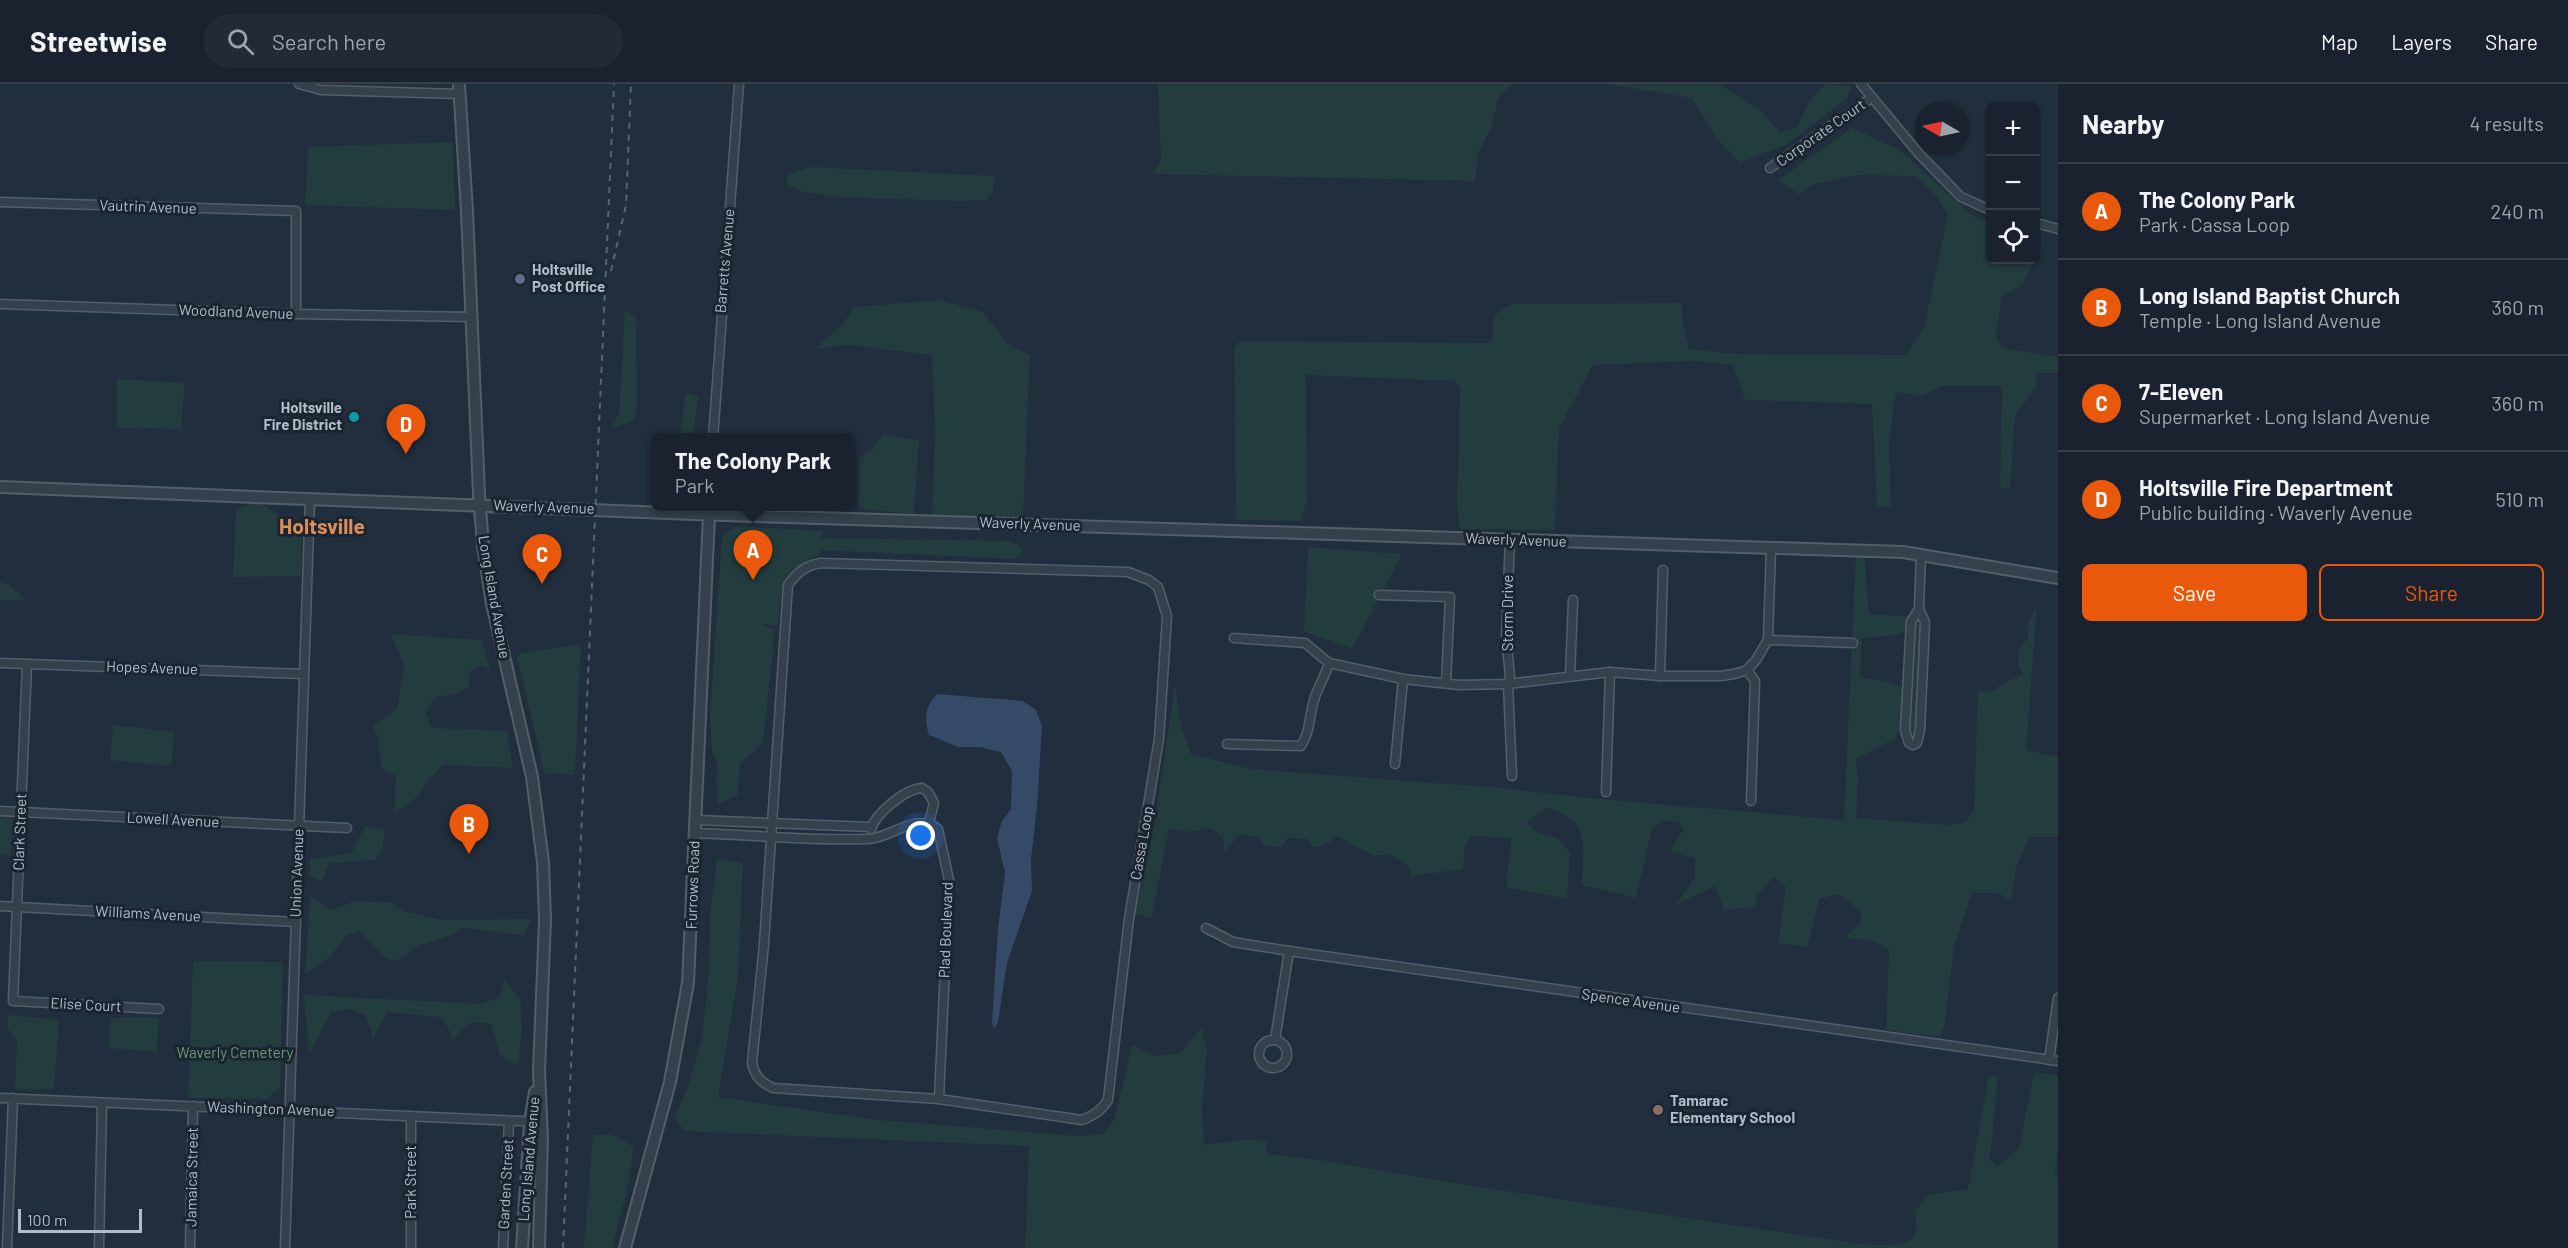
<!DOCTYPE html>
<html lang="en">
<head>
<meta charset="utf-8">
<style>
  body { margin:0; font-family:Barlow,sans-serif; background:#222a36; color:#f1f3f6 }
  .controls { position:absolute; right:18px; top:18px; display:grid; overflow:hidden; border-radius:9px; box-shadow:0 2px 4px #0004 }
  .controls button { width:54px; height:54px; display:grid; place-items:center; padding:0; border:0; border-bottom:2px solid #373f4a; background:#19222e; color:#f1f3f6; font:30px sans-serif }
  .compass { position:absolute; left:1914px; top:18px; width:54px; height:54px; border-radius:50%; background:#19222e; box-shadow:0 2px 4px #0004; rotate:279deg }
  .scale { position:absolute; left:18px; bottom:15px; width:124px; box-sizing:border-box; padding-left:6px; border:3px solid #b1bbc9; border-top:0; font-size:16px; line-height:21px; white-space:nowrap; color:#b1bbc9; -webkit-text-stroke:4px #1b2532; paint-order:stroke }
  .you { position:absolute; left:921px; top:752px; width:21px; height:21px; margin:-15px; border:4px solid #fff; border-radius:50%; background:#1a73e8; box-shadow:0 0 0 9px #1a73e833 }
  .badge { display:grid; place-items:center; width:39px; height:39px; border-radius:50%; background:#ea580c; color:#fff; font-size:20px; font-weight:700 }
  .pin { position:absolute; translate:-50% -50px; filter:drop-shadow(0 2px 3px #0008) }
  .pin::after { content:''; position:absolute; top:32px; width:21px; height:18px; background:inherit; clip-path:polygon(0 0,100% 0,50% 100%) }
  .popup { position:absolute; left:651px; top:349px; width:204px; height:78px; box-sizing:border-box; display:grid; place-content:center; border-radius:9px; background:#19222e; filter:drop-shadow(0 2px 4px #0005); font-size:20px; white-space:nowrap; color:#9fa4aa }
  .popup b { font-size:22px; color:#f1f3f6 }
  .popup::after { content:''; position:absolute; left:50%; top:100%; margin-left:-12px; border:12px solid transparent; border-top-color:#19222e }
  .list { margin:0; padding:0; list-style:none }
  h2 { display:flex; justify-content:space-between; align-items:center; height:78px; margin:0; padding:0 24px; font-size:26px }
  h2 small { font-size:20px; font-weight:400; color:#9fa4aa }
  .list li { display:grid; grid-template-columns:39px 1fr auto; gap:18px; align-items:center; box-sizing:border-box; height:96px; padding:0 24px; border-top:2px solid #373f4a }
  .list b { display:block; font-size:22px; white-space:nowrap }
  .list p { margin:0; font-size:20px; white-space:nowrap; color:#9fa4aa }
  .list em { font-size:20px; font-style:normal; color:#9fa4aa }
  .actions { display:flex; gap:12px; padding:18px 24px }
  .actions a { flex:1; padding:14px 0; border:2px solid #ea580c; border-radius:9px; text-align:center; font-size:21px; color:#ea580c }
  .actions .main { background:#ea580c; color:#fff }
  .icon { flex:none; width:33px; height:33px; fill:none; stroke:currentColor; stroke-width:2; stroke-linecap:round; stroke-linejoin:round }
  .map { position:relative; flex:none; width:2058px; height:1164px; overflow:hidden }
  header { display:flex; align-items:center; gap:36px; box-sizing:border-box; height:84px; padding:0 30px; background:#19222e; border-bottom:2px solid #373f4a }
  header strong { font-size:28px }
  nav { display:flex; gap:33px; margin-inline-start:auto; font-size:21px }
  .search { width:420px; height:54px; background:#222a36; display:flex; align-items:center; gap:15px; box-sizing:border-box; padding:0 21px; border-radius:33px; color:#9fa4aa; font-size:22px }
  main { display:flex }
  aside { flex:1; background:#19222e }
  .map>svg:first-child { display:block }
  .green { fill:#233c3e; fill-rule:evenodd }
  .water { fill:#344a66 }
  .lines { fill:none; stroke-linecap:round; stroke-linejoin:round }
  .minor-casing { stroke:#545e6b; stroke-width:11 }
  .tertiary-casing { stroke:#545e6b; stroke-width:14 }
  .minor { stroke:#35404d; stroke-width:8 }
  .tertiary { stroke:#35404d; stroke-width:10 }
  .rail { stroke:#576475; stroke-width:2; stroke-dasharray:6 6; stroke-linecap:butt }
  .service-dot { fill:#5c6f8a; stroke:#1b2532; stroke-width:2 }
  .culture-dot { fill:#0f9aa8; stroke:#1b2532; stroke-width:2 }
  .education-dot { fill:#8d6e63; stroke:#1b2532; stroke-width:2 }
  .labels { text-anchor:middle; stroke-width:6; stroke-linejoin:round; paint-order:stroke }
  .street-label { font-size:15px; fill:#b1bbc9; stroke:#1b2532 }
  .poi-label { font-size:15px; font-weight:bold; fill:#b1bbc9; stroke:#1b2532; text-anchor:start }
  .park-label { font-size:15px; fill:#669b71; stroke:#1b2532 }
  .district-label { font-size:21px; font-weight:bold; fill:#db8d5a; stroke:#1b2532 }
</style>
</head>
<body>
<header>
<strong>Streetwise</strong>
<div class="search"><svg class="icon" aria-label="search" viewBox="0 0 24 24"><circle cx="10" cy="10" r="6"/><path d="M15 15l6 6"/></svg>Search here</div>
<nav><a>Map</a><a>Layers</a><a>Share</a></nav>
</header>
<main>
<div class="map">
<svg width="2058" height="1164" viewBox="0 0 2058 1164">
  <rect width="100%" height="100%" fill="#212e3d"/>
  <g class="green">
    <polygon points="1158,0 1513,0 1498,14 1491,45 1478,69 1475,97 1154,90 1161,74"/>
    <polygon points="1607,0 1719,0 1760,26 1780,48 1797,43 1809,18 1825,0 1852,2 1847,15 1786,61 1740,79 1717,55 1692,14"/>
    <path d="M1852,44L1900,66L1973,132L1990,139V176H2035L2022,201L2002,213L1996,252L2002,264L2058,273V289H2036L2037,301L2015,332L2010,404L2000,405L2002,302H1942L1922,312L1896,308L1889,358L1891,422L1877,423L1872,320L1745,316L1733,281L1698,277L1593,281L1559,344L1555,446L1459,445L1457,418L1460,303L1453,297L1306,291L1307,415L1301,437L1236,436L1234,263L1240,257L1487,259L1493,254C1493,233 1493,227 1514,220L1682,219L1683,241L1689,265L1737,270L1906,271L1924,243L1948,132L1935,110L1915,92L1858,91L1816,100L1798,110L1778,96Z"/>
    <polygon points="453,58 455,126 305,121 308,63"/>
    <polygon points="811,83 995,92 993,107 986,116 960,117 838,113 799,107 786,99 787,91"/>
    <polygon points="940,216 983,228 1008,260 1030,271 1023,435 932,431 935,349 932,271 848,261 815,265 843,240 854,223"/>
    <polygon points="625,228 636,232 637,321 634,337 612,344 619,329"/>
    <polygon points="117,295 185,299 181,345 117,344"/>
    <polygon points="686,309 698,313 693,353 679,353"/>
    <polygon points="883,351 919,356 914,430 859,425 859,373 873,365"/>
    <polygon points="258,418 284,434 302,453 301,492 233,493 236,425"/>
    <path d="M736,442L822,447V454L1012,457L1023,466L1015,475L821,466L820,471C782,485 781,505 778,541L762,540L775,546L763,659L740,680L738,711L718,720L716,699L718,680L712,669L710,634L722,451Z"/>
    <polygon points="1308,463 1402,470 1353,564 1304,548"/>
    <path d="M1856,467H1864L1869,530L1914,533L1919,525L1925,538L1920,646L1913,661L1905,635L1894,655L1856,675L1858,694L1856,734L1950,741L1965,738L1974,726L1978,608L1994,606L2002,600L2023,591L2018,578L2020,563L2028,554V541L2037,519L2026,666L2058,673V753H2029L2016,784L2011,818L1999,809H1972L1954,863L1945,940L1940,953L1886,946L1889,867L1877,858L1845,853L1861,839V827L1838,810L1819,815L1807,863L1778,859L1786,803L1773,793L1757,812L1754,823L1724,826L1715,802L1676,821L1695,793V774L1670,767L1683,746L1680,739L1663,736L1652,744L1636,814L1582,801C1582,783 1588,749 1573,736C1566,730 1555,727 1547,723L1527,738L1536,748L1558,754L1570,768L1567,815L1506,803L1511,754L1472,752L1465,762L1463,785L1411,792L1409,782L1390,771H1372L1337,752L1325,761L1313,764L1308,755L1288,754L1281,763L1265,762L1258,753L1240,750L1224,768L1223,753L1210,744L1192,748L1169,745L1152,834L1135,830L1153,749L1175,601L1181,642L1191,670L1250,685L1502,704L1588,714L1844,736ZM1910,546L1907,604L1888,598L1860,593L1862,555L1890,551L1895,552Z"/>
    <polygon points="0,498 8,500 26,516 0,516"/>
    <polygon points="390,550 482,556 490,585 481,582 471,586 469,603 454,610 434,614 426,628 432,644 507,647 513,684 443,681 429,695 419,712 394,729 396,692 382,685 378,654 373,642 397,625 404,580"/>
    <polygon points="581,560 575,691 555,689 545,691 517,573 521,569"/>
    <polygon points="113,641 175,648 171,682 110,676"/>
    <polygon points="0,733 13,734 11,772 0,771"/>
    <polygon points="365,742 385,746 382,767 374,776 329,779 322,798 309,792 310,776 352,768"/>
    <path d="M717,774L743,779L738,894L718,1013L878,1036L1080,1052L1103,1050L1114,1036L1132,961L1156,972L1181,969L1201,944L1207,965L1202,1023L1204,1061L1248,1055L1267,1058L1266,1070L1320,1076L1486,1104L1861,1160C1876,1161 1908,1164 1915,1151C1918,1144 1916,1134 1915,1127L1930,1110L1968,1105L1989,991L1998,993L1990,1076L1997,1083L2019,1064L2034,988L2058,992V1065L2055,1087L2058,1095V1164H1025L1029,1062L684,1047L675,1033L688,1003L702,954L709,887L710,830Z"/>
    <polygon points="310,811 332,826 355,817 391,818 403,827 441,836 532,835 523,851 463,844 447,853 417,862 399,876 387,875 360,847 346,851 330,873 305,890"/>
    <polygon points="193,877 283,878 280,1004 266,1015 188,1014"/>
    <polygon points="504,895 520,915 522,945 518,982 500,971 491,940 472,938 453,955 445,938 439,933 388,928 373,954 366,932 351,925 331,928 309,971 304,911 481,920 500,913"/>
    <polygon points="8,931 59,936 54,1005 15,1006 17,957 8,945"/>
    <polygon points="159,933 157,968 108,964 111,934"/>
    <polygon points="612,1050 634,1063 627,1107 612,1164 584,1164 593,1051"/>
  </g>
  <path class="water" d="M937,610L1023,617L1036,626L1042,642L1037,723L1031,775L1032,807L1007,879L998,938L994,944L992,939L998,844L1005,789L997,754L1002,737L1011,725L1012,687L1001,668L979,663H958L929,651C924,635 925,622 937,610Z"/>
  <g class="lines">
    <defs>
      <g id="minor">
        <polyline points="299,0 321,6 460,10"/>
        <polyline points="1861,0 1920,71 1961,113 1990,126"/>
        <polyline points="1770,84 1871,14"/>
        <polyline points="0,118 296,127 296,230"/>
        <polyline points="2036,139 2058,145"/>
        <polyline points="0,220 296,230 472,233"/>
        <polyline points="713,354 739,0"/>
        <polyline points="1510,456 1506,552 1510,592 1508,600 1512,692"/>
        <path d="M821,479L1128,488L1149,496L1158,503L1167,532L1159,655L1129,835L1108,1016C1101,1027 1094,1031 1082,1036L939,1015L773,1004C761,998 755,993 752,979L764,860L788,501C798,488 804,482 821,479Z"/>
        <polyline points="1379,511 1450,513 1446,599"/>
        <polyline points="1919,525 1911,538 1905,646 1909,659 1913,661 1917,659 1920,646 1925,538 1919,525 1921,470"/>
        <polyline points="1234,554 1305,559 1329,579 1403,595 1459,601 1508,600 1610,588 1660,592 1721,592 1734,590 1747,586 1756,576 1768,556 1771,464"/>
        <polyline points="1768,556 1853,559"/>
        <polyline points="0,579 304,590"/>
        <polyline points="27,580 13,917 159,925"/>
        <polyline points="1747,586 1755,597 1751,717"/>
        <polyline points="1570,592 1573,516"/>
        <polyline points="1660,592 1663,486"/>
        <path d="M1227,660L1301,662C1311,645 1308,638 1313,620C1316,606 1325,593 1329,579"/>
        <polyline points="1395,680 1403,595"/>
        <polyline points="1606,708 1610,588"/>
        <polyline points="0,727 347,744"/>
        <polyline points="696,736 871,743"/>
        <path d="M871,745C876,729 905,705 922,704L928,708L934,719L929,739"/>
        <path d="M695,749C752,751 811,757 868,755C893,754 913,728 938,745L949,796L939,1015"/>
        <polyline points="0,822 295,838"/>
        <polyline points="1206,844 1233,858 1289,867 2058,977"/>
        <circle cx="1273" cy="970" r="14"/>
        <polyline points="1275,956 1289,867"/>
        <polyline points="2049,976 2058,914"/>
        <polyline points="0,1014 541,1038"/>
        <polyline points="411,1032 411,1164"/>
        <polyline points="7,1164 13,1014"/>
        <polyline points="99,1164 102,1019"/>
        <polyline points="190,1164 193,1022"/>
        <polyline points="285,1164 310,414"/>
        <polyline points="503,1164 509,1037"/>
      </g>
      <g id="tertiary">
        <polyline points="459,0 467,127 479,410 483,462 492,520 532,693 543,778 545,836 539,987 542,1055 539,1164"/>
        <polyline points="0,403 693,430 1903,468 2058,494"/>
        <polyline points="522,1164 530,1038 535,1008"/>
        <polyline points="625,1164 670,998 688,899 709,431"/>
      </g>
    </defs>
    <use href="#minor" class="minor-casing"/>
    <use href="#tertiary" class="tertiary-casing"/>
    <use href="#minor" class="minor"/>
    <use href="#tertiary" class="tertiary"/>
    <g class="rail">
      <polyline points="611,187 626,121 631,0"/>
      <polyline points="563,1164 614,0"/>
    </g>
  </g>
  <circle class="service-dot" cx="520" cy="195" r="6"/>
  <circle class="culture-dot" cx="354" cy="333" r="6"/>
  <circle class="education-dot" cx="1658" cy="1026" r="6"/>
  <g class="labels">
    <g class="street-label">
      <text transform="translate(1821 49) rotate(-35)" y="5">Corporate Court</text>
      <text transform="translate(148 123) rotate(2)" y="5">Vautrin Avenue</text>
      <text transform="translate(725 177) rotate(-85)" y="5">Barretts Avenue</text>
      <text transform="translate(236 228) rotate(2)" y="5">Woodland Avenue</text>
      <text transform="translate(544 423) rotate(2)" y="5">Waverly Avenue</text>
      <text transform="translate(1030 440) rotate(2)" y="5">Waverly Avenue</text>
      <text transform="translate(1516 456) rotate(2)" y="5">Waverly Avenue</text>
      <text transform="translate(494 513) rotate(80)" y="5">Long Island Avenue</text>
      <text transform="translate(1508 529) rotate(-90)" y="5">Storm Drive</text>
      <text transform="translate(152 584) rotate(2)" y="5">Hopes Avenue</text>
      <text transform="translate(173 736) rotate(3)" y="5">Lowell Avenue</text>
      <text transform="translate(20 748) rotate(-88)" y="5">Clark Street</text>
      <text transform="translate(1142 759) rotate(-80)" y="5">Cassa Loop</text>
      <text transform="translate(297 789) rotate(-88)" y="5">Union Avenue</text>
      <text transform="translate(693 801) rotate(-88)" y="5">Furrows Road</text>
      <text transform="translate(148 830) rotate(3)" y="5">Williams Avenue</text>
      <text transform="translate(946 846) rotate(-88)" y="5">Plad Boulevard</text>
      <text transform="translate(1631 917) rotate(8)" y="5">Spence Avenue</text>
      <text transform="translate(86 921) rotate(3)" y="5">Elise Court</text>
      <text transform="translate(271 1025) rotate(2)" y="5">Washington Avenue</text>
      <text transform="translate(529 1075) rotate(-85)" y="5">Long Island Avenue</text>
      <text transform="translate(192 1093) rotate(-89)" y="5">Jamaica Street</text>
      <text transform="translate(411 1098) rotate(-90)" y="5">Park Street</text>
      <text transform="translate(506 1100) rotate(-87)" y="5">Garden Street</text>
    </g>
    <g class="poi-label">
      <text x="532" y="191">Holtsville<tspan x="532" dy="17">Post Office</tspan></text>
      <text x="342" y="329" text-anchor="end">Holtsville<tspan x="342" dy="17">Fire District</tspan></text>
      <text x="1670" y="1022">Tamarac<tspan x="1670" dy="17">Elementary School</tspan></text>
    </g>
    <g class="park-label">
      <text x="235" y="974">Waverly Cemetery</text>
    </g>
    <g class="district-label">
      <text x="322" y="450">Holtsville</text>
    </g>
  </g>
</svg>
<div class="controls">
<button>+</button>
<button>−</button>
<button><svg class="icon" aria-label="locate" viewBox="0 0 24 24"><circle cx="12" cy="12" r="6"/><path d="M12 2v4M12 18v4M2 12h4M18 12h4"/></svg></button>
</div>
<svg class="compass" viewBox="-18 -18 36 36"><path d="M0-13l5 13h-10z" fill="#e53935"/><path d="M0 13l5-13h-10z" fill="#9fa4aa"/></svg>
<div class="scale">100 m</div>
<div class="you"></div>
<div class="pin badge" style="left:753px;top:496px">A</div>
<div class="popup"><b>The Colony Park</b>Park</div>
<div class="pin badge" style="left:469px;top:770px">B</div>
<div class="pin badge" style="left:542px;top:500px">C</div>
<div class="pin badge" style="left:406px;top:370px">D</div>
</div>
<aside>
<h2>Nearby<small>4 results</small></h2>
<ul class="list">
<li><span class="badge">A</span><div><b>The Colony Park</b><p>Park · Cassa Loop</p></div><em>240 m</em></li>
<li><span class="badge">B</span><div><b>Long Island Baptist Church</b><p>Temple · Long Island Avenue</p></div><em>360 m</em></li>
<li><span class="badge">C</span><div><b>7-Eleven</b><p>Supermarket · Long Island Avenue</p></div><em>360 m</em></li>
<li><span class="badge">D</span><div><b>Holtsville Fire Department</b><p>Public building · Waverly Avenue</p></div><em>510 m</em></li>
</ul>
<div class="actions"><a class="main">Save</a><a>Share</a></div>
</aside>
</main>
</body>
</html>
